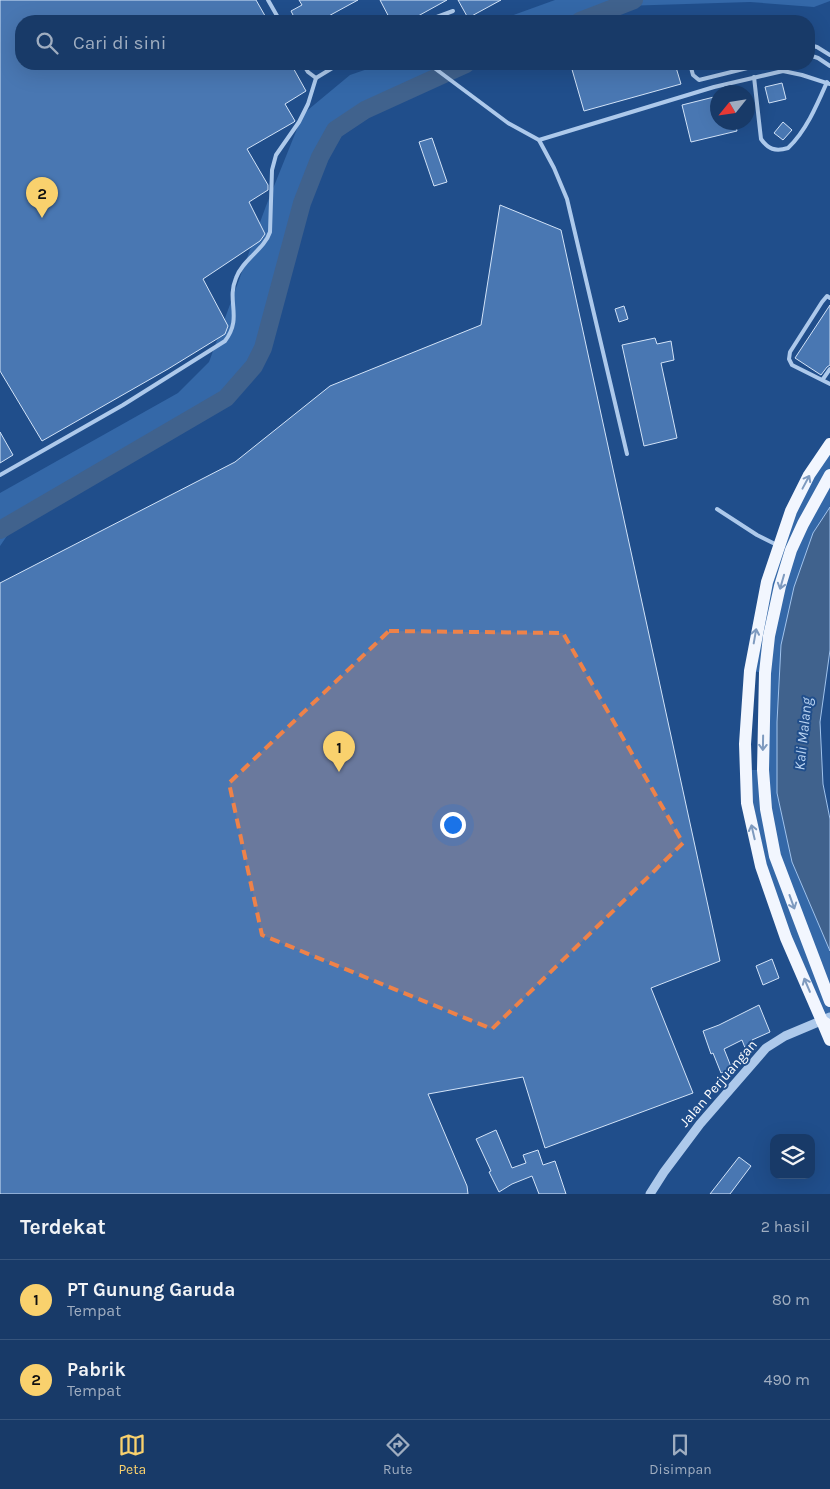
<!DOCTYPE html>
<html lang="id">
<head>
<meta charset="utf-8">
<style>
  body { margin:0; font-family:Karla,sans-serif; background:#254571; color:#f1f3f6 }
  .controls { position:absolute; right:15px; bottom:15px; display:grid; overflow:hidden; border-radius:10px; box-shadow:0 5px 20px #0002 }
  .controls button { width:45px; height:45px; display:grid; place-items:center; padding:0; border:0; border-bottom:1px solid #36547c; background:#183a68; color:#f1f3f6; font:25px sans-serif }
  .compass { position:absolute; left:710px; top:85px; width:45px; height:45px; border-radius:50%; background:#183a68; box-shadow:0 5px 20px #0002; rotate:240deg }
  .you { position:absolute; left:452px; top:824px; width:18px; height:18px; margin:-12px; border:4px solid #fff; border-radius:50%; background:#1a73e8; box-shadow:0 0 0 8px #1a73e833 }
  .badge { display:grid; place-items:center; width:32px; height:32px; border-radius:50%; background:#f9d16d; color:#111; font-size:16px; font-weight:700 }
  .pin { position:absolute; translate:-50% -41px; filter:drop-shadow(0 1px 2px #0008) }
  .pin::after { content:''; position:absolute; top:26px; width:18px; height:15px; background:inherit; clip-path:polygon(0 0,100% 0,50% 100%) }
  .list { margin:0; padding:0; list-style:none }
  h2 { display:flex; justify-content:space-between; align-items:center; height:65px; margin:0; padding:0 20px; font-size:21px }
  h2 small { font-size:16px; font-weight:400; color:#9fadc0 }
  .list li { display:grid; grid-template-columns:32px 1fr auto; gap:15px; align-items:center; box-sizing:border-box; height:80px; padding:0 20px; border-top:1px solid #36547c }
  .list b { display:block; font-size:19px; white-space:nowrap }
  .list p { margin:0; font-size:16px; white-space:nowrap; color:#9fadc0 }
  .list em { font-size:16px; font-style:normal; color:#9fadc0 }
  .icon { flex:none; width:28px; height:28px; fill:none; stroke:currentColor; stroke-width:2; stroke-linecap:round; stroke-linejoin:round }
  .map { position:relative; flex:none; width:830px; height:1194px; overflow:hidden }
  .search { position:absolute; background:#183a68; box-shadow:0 5px 20px #0002; left:15px; right:15px; top:15px; height:55px; display:flex; align-items:center; gap:12px; box-sizing:border-box; padding:0 18px; border-radius:20px; color:#9fadc0; font-size:19px }
  .sheet { height:225px; background:#183a68 }
  nav { display:flex; justify-content:space-around; align-items:center; box-sizing:border-box; height:70px; border-top:1px solid #36547c; background:#183a68; font-size:14px; color:#9fadc0 }
  nav a { display:grid; justify-items:center; gap:2px }
  nav .on { color:#f9d16d }
  .map>svg:first-child { display:block }
  .green { fill:#3468a8 }
  .water { fill:#40628d; stroke:#a0c3ed }
  .lines { fill:none; stroke-linecap:round; stroke-linejoin:round }
  .river { stroke:#40628d; stroke-width:18 }
  .building { fill:#4977b2; stroke:#d2e3f8 }
  .service { stroke:#adc9eb; stroke-width:4 }
  .tertiary { stroke:#adc9eb; stroke-width:9 }
  .primary { stroke:#f2f6fe; stroke-width:12 }
  .oneway { stroke:#7e9abf }
  .marked { fill:#ee8249; fill-opacity:0.2; stroke:#ee8249; stroke-width:4; stroke-dasharray:10 6; stroke-linejoin:round }
  .labels { text-anchor:middle; stroke-width:4; stroke-linejoin:round; paint-order:stroke }
  .street-label { font-size:14px; fill:#fff; stroke:#204e8b }
  .water-label { font-size:15px; font-style:italic; fill:#b9d3f2; stroke:#204e8b }
</style>
</head>
<body>
<div class="map">
<svg width="830" height="1194" viewBox="0 0 830 1194">
  <rect width="100%" height="100%" fill="#204e8b"/>
  <g class="green">
    <polygon points="555,0 830,0 830,1 814,7 750,2 623,6 580,21 497,21"/>
    <path d="M382,64H466L365,110L335,130L320,157L303,201L263,348C253,366 241,387 224,399C216,405 208,409 200,414L20,517L0,546V530L15,521L0,529V493L178,393L209,362L266,206L303,114L350,75Z"/>
    <polygon points="830,444 830,507 813,533 781,645 777,722 777,793 792,862 830,951 830,1017 822,1021 775,905 746,770 762,770 765,673 750,671 791,511"/>
  </g>
  <polygon class="water" points="830,507 830,650 820,722 823,784 830,819 830,951 792,862 777,793 777,722 781,645 794,587 813,533"/>
  <g class="lines">
    <g class="river">
      <polyline points="580,21 634,0"/>
      <polyline points="0,530 226,398 254,366 263,348 302,203 320,157 335,130 365,110 466,64"/>
    </g>
  </g>
  <g class="building">
    <polygon points="0,0 256,0 268,21 21,21 21,64 291,64 306,91 285,104 295,121 294,122 247,149 268,185 268,190 249,202 265,234 260,241 203,279 228,326 225,334 168,369 42,441 0,371"/>
    <polygon points="299,0 358,0 325,18 327,21 296,21 291,11 302,5"/>
    <polygon points="380,0 447,0 409,21 391,21"/>
    <polygon points="458,0 501,0 468,18"/>
    <polygon points="578,64 675,64 681,84 584,111 571,66"/>
    <polygon points="782,83 786,99 769,103 765,87"/>
    <polygon points="718,96 718,122 735,122 737,131 691,142 682,105"/>
    <polygon points="783,122 792,130 783,140 774,133"/>
    <polygon points="432,138 447,182 434,186 419,142"/>
    <polygon points="500,205 561,230 720,961 651,988 693,1093 545,1148 523,1077 428,1094 467,1186 468,1194 0,1194 0,583 235,462 330,386 481,325"/>
    <polygon points="830,305 830,365 827,367 821,375 795,358"/>
    <polygon points="624,306 628,319 619,322 615,309"/>
    <polygon points="655,338 657,344 671,341 674,360 661,363 677,438 644,446 622,345"/>
    <polygon points="0,432 13,455 0,463"/>
    <polygon points="772,959 779,978 763,985 756,966"/>
    <polygon points="759,1005 770,1032 752,1040 756,1049 747,1053 742,1040 724,1049 732,1069 721,1073 713,1053 711,1054 703,1031 719,1025"/>
    <polygon points="496,1130 512,1168 526,1163 523,1155 538,1150 543,1165 555,1161 566,1194 539,1194 532,1176 512,1184 499,1192 489,1172 491,1171 476,1139"/>
    <polygon points="739,1157 751,1166 730,1194 710,1194"/>
  </g>
  <g class="lines">
    <g class="service">
      <polyline points="268,0 280,21"/>
      <polyline points="426,21 453,11"/>
      <polyline points="809,45 817,47 830,55"/>
      <polyline points="809,55 818,58 830,66"/>
      <polyline points="303,64 308,72 316,78"/>
      <polyline points="429,64 508,123 539,140 554,168 567,199 627,454"/>
      <polyline points="690,64 693,75 699,80 764,64"/>
      <path d="M754,77L761,139C768,149 775,152 788,148C806,131 817,105 827,82"/>
      <polyline points="539,140 714,87 783,71 802,75 830,84"/>
      <polyline points="830,298 827,296 822,302 790,352 789,359 792,365 830,384"/>
      <polyline points="823,379 830,369"/>
      <path d="M0,475L123,405L225,341C243,317 226,302 236,278C243,259 264,250 270,232L272,170L276,155L299,122L308,104L316,78L339,64"/>
      <polyline points="717,509 757,535 777,545"/>
    </g>
    <polyline class="tertiary" points="650,1194 664,1172 700,1124 766,1048 785,1036 830,1017"/>
    <g class="primary">
      <polyline points="830,444 809,475 791,511 767,582 750,671 745,744 747,803 761,866 786,938 822,1021 830,1026"/>
      <polyline points="830,475 803,524 791,550 780,586 769,636 765,673 763,770 766,809 775,856 830,1001"/>
      <polyline points="822,1021 830,1040"/>
    </g>
  </g>
  <defs><path id="oneway-shaft" d="M-6 0H5M1.5-3L5.5 0L1.5 3" fill="none" stroke-width="1.6" stroke-linecap="round" stroke-linejoin="round" transform="scale(1.25)"/></defs>
  <g class="oneway">
    <use href="#oneway-shaft" transform="translate(806 482) rotate(-62)"/>
    <use href="#oneway-shaft" transform="translate(782 582) rotate(106)"/>
    <use href="#oneway-shaft" transform="translate(755 636) rotate(-80)"/>
    <use href="#oneway-shaft" transform="translate(763 743) rotate(91)"/>
    <use href="#oneway-shaft" transform="translate(753 832) rotate(-103)"/>
    <use href="#oneway-shaft" transform="translate(792 902) rotate(70)"/>
    <use href="#oneway-shaft" transform="translate(807 985) rotate(-113)"/>
  </g>
  <path class="marked" d="M389,631L563,633L683,843L492,1029L262,935L229,783Z"/>
  <g class="labels">
    <g class="street-label">
      <text transform="translate(718 1083) rotate(-49)" y="5">Jalan Perjuangan</text>
    </g>
    <g class="water-label">
      <text transform="translate(803 734) rotate(-84)" y="5">Kali Malang</text>
    </g>
  </g>
</svg>
<div class="controls">
<button><svg class="icon" aria-label="layers" viewBox="0 0 24 24"><path d="M12 4l9 5-9 5-9-5zM3 14l9 5 9-5"/></svg></button>
</div>
<svg class="compass" viewBox="-18 -18 36 36"><path d="M0-13l5 13h-10z" fill="#e53935"/><path d="M0 13l5-13h-10z" fill="#9fadc0"/></svg>
<div class="you"></div>
<div class="pin badge" style="left:339px;top:772px">1</div>
<div class="pin badge" style="left:42px;top:218px">2</div>
<div class="search"><svg class="icon" aria-label="search" viewBox="0 0 24 24"><circle cx="10" cy="10" r="6"/><path d="M15 15l6 6"/></svg>Cari di sini</div>
</div>
<section class="sheet">
<h2>Terdekat<small>2 hasil</small></h2>
<ul class="list">
<li><span class="badge">1</span><div><b>PT Gunung Garuda</b><p>Tempat</p></div><em>80 m</em></li>
<li><span class="badge">2</span><div><b>Pabrik</b><p>Tempat</p></div><em>490 m</em></li>
</ul>
</section>
<nav>
<a class="on"><svg class="icon" aria-label="map" viewBox="0 0 24 24"><path d="M3 6l6-2 6 2 6-2v14l-6 2-6-2-6 2zM9 4v14M15 6v14"/></svg>Peta</a>
<a><svg class="icon" aria-label="directions" viewBox="0 0 24 24"><path d="M12 3l9 9-9 9-9-9zM9 14v-3h6M13 9l2 2-2 2"/></svg>Rute</a>
<a><svg class="icon" aria-label="saved" viewBox="0 0 24 24"><path d="M7 4h10v16l-5-4-5 4z"/></svg>Disimpan</a>
</nav>
</body>
</html>
